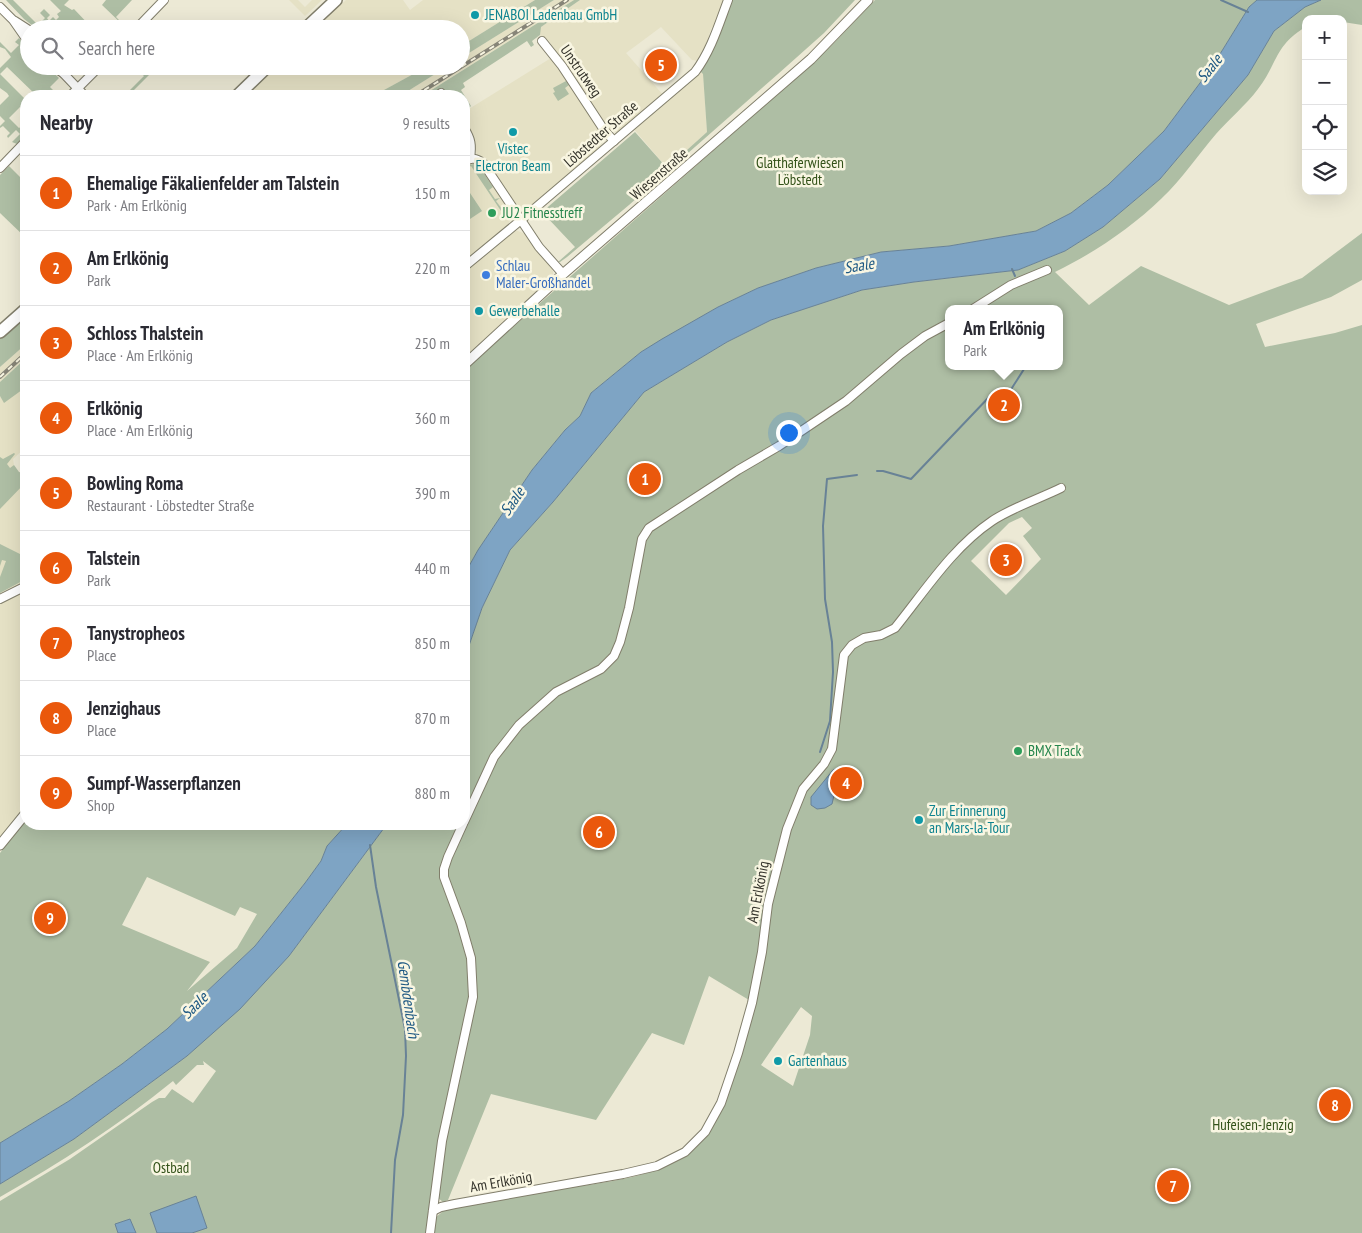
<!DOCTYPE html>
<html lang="en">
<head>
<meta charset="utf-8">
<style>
  body { margin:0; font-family:"PT Sans Narrow",sans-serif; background:#f2f2f3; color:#2b2b33 }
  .controls { position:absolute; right:15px; top:15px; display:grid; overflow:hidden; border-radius:10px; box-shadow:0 5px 20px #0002 }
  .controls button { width:45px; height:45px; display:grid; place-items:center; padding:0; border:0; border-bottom:1px solid #e1e1e2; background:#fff; color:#2b2b33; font:25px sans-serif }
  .you { position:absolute; left:788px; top:432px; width:18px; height:18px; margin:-12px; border:4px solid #fff; border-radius:50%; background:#1a73e8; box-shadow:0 0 0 8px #1a73e833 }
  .badge { display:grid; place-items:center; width:32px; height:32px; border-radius:50%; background:#ea580c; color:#fff; font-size:16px; font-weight:700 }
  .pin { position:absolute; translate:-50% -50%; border:2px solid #fff; box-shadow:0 1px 5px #0006 }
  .popup { position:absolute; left:945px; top:305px; width:118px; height:65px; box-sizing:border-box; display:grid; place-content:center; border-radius:10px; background:#fff; filter:drop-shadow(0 1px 4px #0005); font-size:16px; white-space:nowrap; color:#7c7c81 }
  .popup b { font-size:19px; color:#2b2b33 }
  .popup::after { content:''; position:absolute; left:50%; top:100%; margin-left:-10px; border:10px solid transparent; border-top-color:#fff }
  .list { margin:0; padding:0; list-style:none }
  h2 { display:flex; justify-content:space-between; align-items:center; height:65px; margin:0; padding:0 20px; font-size:21px }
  h2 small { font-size:16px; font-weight:400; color:#7c7c81 }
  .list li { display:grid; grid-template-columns:32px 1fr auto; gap:15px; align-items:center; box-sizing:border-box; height:75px; padding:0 20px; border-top:1px solid #e1e1e2 }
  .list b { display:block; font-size:19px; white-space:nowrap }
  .list p { margin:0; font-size:16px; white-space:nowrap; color:#7c7c81 }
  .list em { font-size:16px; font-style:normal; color:#7c7c81 }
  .icon { flex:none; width:28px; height:28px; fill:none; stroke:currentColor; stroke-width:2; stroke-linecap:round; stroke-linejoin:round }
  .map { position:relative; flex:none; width:1362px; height:1233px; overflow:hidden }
  .search { position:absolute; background:#fff; box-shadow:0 5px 20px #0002; left:20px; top:20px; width:450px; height:55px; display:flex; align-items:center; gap:12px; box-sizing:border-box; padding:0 18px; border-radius:28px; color:#7c7c81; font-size:19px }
  .panel { position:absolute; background:#fff; box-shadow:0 5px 20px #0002; left:20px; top:90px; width:450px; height:740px; border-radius:20px }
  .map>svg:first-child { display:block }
  .built { fill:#e5e1c5 }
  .green { fill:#aebea4; fill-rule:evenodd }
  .water { fill:#7ea4c4; stroke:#688296 }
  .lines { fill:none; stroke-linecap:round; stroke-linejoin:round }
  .stream { stroke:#688296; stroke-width:2 }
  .minor-casing { stroke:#817e6b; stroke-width:10 }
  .tertiary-casing { stroke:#817e6b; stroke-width:11 }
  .primary-casing { stroke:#817e6b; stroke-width:14 }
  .minor { stroke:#fff; stroke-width:8 }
  .tertiary { stroke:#fff; stroke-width:9 }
  .primary { stroke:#fff; stroke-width:11 }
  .rail-casing { stroke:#878578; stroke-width:4 }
  .rail { stroke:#f9f6e2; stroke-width:2; stroke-dasharray:5.5; stroke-linecap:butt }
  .culture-dot { fill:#0f9aa8; stroke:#f9f6e2; stroke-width:2 }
  .leisure-dot { fill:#2e9e5b; stroke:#f9f6e2; stroke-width:2 }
  .shop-dot { fill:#3f7fe0; stroke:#f9f6e2; stroke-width:2 }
  .labels { text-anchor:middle; stroke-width:5; stroke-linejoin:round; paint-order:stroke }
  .culture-label { font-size:15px; fill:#0d838f; stroke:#f9f6e2; text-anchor:start }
  .street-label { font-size:15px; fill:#33322a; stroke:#f9f6e2 }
  .park-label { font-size:15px; fill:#335219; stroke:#f9f6e2 }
  .leisure-label { font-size:15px; fill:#27864d; stroke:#f9f6e2; text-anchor:start }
  .shop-label { font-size:15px; fill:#366cbe; stroke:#f9f6e2; text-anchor:start }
  .water-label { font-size:16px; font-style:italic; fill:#1c5782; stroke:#f9f6e2 }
</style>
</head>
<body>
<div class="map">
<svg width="1362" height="1233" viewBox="0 0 1362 1233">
  <rect width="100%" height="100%" fill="#ece9d5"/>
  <g class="built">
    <polygon points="289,0 298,0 305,7 312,0 322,0 305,16"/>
    <polygon points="346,0 403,0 410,10 423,0 535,0 461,46 461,29 314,29"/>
    <polygon points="554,0 574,0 422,96 400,96 448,66 461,66 461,58"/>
    <polygon points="580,0 725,0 715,26 712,27 709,35 710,39 699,61 692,60 661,27 626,53 664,96 621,130 616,132 609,130 605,126 549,41 540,35 539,31 541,27"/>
    <polygon points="551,58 601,132 603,142 597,151 531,206 526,209 516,207 477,155 473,139 464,124 464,112"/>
    <polygon points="276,66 428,66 373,96 246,96"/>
    <polygon points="700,71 703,74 707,132 667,168 633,128"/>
    <polygon points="469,163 477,164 482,168 511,212 512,217 507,226 464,263 464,166"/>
    <polygon points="515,230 526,234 549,264 553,271 553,277 464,361 464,271 512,231"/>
    <polygon points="26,344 26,358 0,382 0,367"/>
    <polygon points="26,379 26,447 13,459 14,465 11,468 26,478 26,582 0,596 0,396 2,399"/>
    <polygon points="26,589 26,808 0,840 0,603"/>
  </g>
  <g class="green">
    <polygon points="6,0 13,0 38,25 45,18 40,13 44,9 50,15 47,18 49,21 53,17 56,20 59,17 57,14 61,11 50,0 69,0 64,5 72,10 74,9 93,29 75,29 70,23 67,26 65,25 63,27 64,29 37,29 24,19"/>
    <polygon points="106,0 132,0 116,17 125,26 127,24 130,27 128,29 126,28 102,5"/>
    <polygon points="535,0 554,0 461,58 461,46"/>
    <polygon points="574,0 580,0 541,27 540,35 532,41 534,45 531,47 527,41 463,83 465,87 461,90 471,106 464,112 464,96 422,96"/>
    <polygon points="730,0 855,0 824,33 778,74 629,205 567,257 560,262 558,262 575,247 542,212 635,132 667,168 707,132 703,74 700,71 711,54"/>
    <polygon points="875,0 1257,0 1249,7 1212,67 1164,131 1108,185 1071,213 1036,231 949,246 881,252 816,268 758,288 718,307 641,352 591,393 580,416 565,430 532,470 478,550 464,575 464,370 788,85 831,46"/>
    <path d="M1321,0H1362V25L1343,22V19H1306V27C1275,44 1277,65 1258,89C1246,105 1229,119 1216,134C1198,155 1182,179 1162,198C1131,228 1094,253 1055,272L1089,305L1141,266L1229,305L1302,278L1362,233V280L1331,297L1256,324L1265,347L1335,333L1362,325V1233H0V1201L70,1159L152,1102L159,1098H165L172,1089L193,1103L216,1071L203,1061L204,1065H197L176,1085L173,1081C119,1125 60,1163 0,1197V1184L74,1139L187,1056L289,956L387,824H464V660L482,608L510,550L553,502L644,392L727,342L771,320L862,290L914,282L1018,270L1065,251L1103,227L1160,179L1248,75L1274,31L1305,7ZM949,309H1059V366H949ZM1022,517L1032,528L1023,536L1041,559L1006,595L971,561L1009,523ZM709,976L749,1000L758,987C749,1031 738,1073 717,1113C712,1124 707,1135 698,1145C665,1179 600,1182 556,1190C520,1196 483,1202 447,1208L436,1217L438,1198L443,1202L448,1200L491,1094L596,1120L652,1033L684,1045ZM801,1007L812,1016L810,1035L793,1086L761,1065Z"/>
    <polygon points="19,38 29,51 29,66 46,66 59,78 50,87 59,96 37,96 7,67 0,74 26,100 26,111 20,107 9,118 19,128 26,123 26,134 17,144 12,142 20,134 16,130 8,138 7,136 10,133 3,126 0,128 0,126 5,121 0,116 0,105 9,96 7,93 0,88 0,68 11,57 5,49 0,47 0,42 11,53 19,45 15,42"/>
    <polygon points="134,66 139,66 149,75 128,96 124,96 144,76"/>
    <polygon points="428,66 448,66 400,96 373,96"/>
    <polygon points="566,81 569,85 565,88 569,94 558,101 553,93 555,92 553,88"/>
    <polygon points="474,164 481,169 493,187 489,190 495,199 500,198 496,201 502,209 506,206 510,215 503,214 471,166 464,170 464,168 468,165"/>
    <polygon points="9,166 26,183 26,238 0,213 0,175"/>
    <polygon points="470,193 482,211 470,219 467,216 464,219 464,199"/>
    <polygon points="26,317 26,344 0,367 0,339"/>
    <polygon points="26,358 26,387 4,403 0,396 0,382"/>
    <polygon points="14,453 15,454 7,464 10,468 14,465 19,472 26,474 26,482 0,509 0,457 3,459"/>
    <polygon points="0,544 26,557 26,579 0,593 0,577 6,561 2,560 0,566"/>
    <path d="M26,819V824H347L327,846L321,861L305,883L255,946L167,1029L122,1064L69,1101L0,1143V853ZM147,877L235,916L240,907L257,914L237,948L187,991L210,962L122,925Z"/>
  </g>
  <g class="water">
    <polygon points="1257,0 1321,0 1305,7 1274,31 1248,75 1160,179 1103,227 1065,251 1018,270 914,282 862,290 771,320 727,342 644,392 553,502 510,550 482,608 464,660 464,575 478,550 532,470 565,430 580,416 591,393 641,352 662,339 718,307 758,288 816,268 881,252 949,246 1036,231 1071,213 1108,185 1164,131 1212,67 1249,7"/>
    <polygon points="836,769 842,771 845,775 844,783 835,791 832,804 825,808 817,809 811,805 811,797 833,770"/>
    <polygon points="347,824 387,824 289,956 240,1009 187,1056 74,1139 0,1184 0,1143 69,1101 122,1064 167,1029 255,946 305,883 321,861 327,846"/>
    <polygon points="196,1196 207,1228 192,1233 157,1233 150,1213"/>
    <polygon points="130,1219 136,1233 118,1233 115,1224"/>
  </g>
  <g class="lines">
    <g class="stream">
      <polyline points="1221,0 1248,12"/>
      <polyline points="1012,269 1015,276"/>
      <path d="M877,471H883L911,479L991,395C997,391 1004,394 1010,391L1026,366"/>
      <polyline points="820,752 830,721 833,672 832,642 825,599 823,526 827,479 857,475"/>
      <polyline points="370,845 376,887 405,1029 406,1056 403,1115 395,1160 391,1233"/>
    </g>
    <defs>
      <g id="minor">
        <polyline points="0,7 13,20 29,43"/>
        <polyline points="15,21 29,30"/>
        <polyline points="136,29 164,0"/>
        <polyline points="542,41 562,66 604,130 614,141"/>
        <polyline points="52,66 63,73"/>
        <polyline points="61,66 63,73 85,96"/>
        <polyline points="441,93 443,96"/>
        <polyline points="70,96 100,66"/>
        <path d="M464,128C471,139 472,145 470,158"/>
        <path d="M464,162C471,157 476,158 483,163L539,247L563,274"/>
        <polyline points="0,168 26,141"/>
        <path d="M464,267L521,220L695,72C711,51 719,24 728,0"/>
        <polyline points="973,309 1011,285 1047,270"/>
        <polyline points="0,599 26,586"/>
        <polyline points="464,822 494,757 519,725 556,692 601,669 614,656 620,642 629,608 642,539 649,528 738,470 779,446 846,401 901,354 925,336 949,323"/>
        <path d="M433,1211L441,1207L455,1204L623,1174L657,1166L685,1152L705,1132L721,1103L738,1053L752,1003L762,952L768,904L787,829L803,789L824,764L832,749L844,655L852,645L864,638L881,635L895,628C925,591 952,548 992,521C1011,508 1041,498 1061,488"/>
        <polyline points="430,1233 442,1141 473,997 471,958 461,923 444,877 444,869 448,857 463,824"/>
      </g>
      <g id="tertiary">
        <polyline points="464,365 563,274 811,59 868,0"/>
        <polyline points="0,845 26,813"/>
      </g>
      <g id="primary">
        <polyline points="305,29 336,0"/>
        <polyline points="237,96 268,66"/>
        <polyline points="0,332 26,309"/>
      </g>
    </defs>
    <use href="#minor" class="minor-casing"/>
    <use href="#tertiary" class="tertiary-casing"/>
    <use href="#primary" class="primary-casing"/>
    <use href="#minor" class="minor"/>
    <use href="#tertiary" class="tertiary"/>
    <use href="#primary" class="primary"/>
    <defs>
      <g id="rail">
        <polyline points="415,96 567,0"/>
        <polyline points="0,377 26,353"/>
      </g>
    </defs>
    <use href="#rail" class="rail-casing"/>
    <use href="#rail" class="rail"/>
  </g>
  <g class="culture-dot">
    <circle cx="475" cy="15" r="5"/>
    <circle cx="513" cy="132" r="5"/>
    <circle cx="479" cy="311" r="5"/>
    <circle cx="919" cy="820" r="5"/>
    <circle cx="778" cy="1061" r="5"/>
  </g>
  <g class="leisure-dot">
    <circle cx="492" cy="213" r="5"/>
    <circle cx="1018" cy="751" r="5"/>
  </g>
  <circle class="shop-dot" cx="486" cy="275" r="5"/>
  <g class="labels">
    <g class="culture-label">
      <text x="485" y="20">JENABOI Ladenbau GmbH</text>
      <text x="513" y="154" text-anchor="middle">Vistec<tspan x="513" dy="17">Electron Beam</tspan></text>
      <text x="489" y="316">Gewerbehalle</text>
      <text x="929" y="816">Zur Erinnerung<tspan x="929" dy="17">an Mars-la-Tour</tspan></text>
      <text x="788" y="1066">Gartenhaus</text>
    </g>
    <g class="street-label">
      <text transform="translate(581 71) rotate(55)" y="5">Unstrutweg</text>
      <text transform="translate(601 134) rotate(-41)" y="5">Löbstedter Straße</text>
      <text transform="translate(659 174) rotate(-41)" y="5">Wiesenstraße</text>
      <text transform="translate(758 892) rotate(-79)" y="5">Am Erlkönig</text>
      <text transform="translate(501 1182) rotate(-10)" y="5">Am Erlkönig</text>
    </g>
    <g class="park-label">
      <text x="800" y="168">Glatthaferwiesen<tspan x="800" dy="17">Löbstedt</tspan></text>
      <text x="1253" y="1130">Hufeisen-Jenzig</text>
      <text x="171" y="1173">Ostbad</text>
    </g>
    <g class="leisure-label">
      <text x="502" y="218">JU2 Fitnesstreff</text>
      <text x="1028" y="756">BMX Track</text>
    </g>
    <g class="shop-label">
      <text x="496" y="271">Schlau<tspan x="496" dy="17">Maler-Großhandel</tspan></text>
    </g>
    <g class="water-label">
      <text transform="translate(1209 68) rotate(-52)" y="6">Saale</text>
      <text transform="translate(859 265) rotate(-10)" y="6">Saale</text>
      <text transform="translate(512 501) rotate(-56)" y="6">Saale</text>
      <text transform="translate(409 999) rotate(82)" y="6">Gembdenbach</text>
      <text transform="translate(194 1005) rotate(-45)" y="6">Saale</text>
    </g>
  </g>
</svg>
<div class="controls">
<button>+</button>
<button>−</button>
<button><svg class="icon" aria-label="locate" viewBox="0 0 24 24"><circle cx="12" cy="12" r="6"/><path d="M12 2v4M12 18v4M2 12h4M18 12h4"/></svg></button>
<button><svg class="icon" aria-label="layers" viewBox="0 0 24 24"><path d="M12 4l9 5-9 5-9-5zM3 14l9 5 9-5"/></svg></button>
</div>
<div class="you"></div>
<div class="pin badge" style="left:645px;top:479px">1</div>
<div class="pin badge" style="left:1004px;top:405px">2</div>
<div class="popup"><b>Am Erlkönig</b>Park</div>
<div class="pin badge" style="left:1006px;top:560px">3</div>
<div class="pin badge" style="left:846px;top:783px">4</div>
<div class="pin badge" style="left:661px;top:65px">5</div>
<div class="pin badge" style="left:599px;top:832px">6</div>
<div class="pin badge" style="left:1173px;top:1186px">7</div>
<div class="pin badge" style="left:1335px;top:1105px">8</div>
<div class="pin badge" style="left:50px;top:918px">9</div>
<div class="search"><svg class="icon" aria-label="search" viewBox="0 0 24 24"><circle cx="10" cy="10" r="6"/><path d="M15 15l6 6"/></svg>Search here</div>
<section class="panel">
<h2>Nearby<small>9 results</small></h2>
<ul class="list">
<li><span class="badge">1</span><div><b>Ehemalige Fäkalienfelder am Talstein</b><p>Park · Am Erlkönig</p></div><em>150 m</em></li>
<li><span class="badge">2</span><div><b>Am Erlkönig</b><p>Park</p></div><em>220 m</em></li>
<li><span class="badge">3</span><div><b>Schloss Thalstein</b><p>Place · Am Erlkönig</p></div><em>250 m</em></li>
<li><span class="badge">4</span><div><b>Erlkönig</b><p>Place · Am Erlkönig</p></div><em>360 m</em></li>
<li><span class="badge">5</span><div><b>Bowling Roma</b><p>Restaurant · Löbstedter Straße</p></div><em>390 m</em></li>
<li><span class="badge">6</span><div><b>Talstein</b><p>Park</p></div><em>440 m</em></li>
<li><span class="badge">7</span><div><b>Tanystropheos</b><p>Place</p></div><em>850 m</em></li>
<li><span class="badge">8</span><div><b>Jenzighaus</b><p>Place</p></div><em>870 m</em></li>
<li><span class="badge">9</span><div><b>Sumpf-Wasserpflanzen</b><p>Shop</p></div><em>880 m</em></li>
</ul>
</section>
</div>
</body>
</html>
